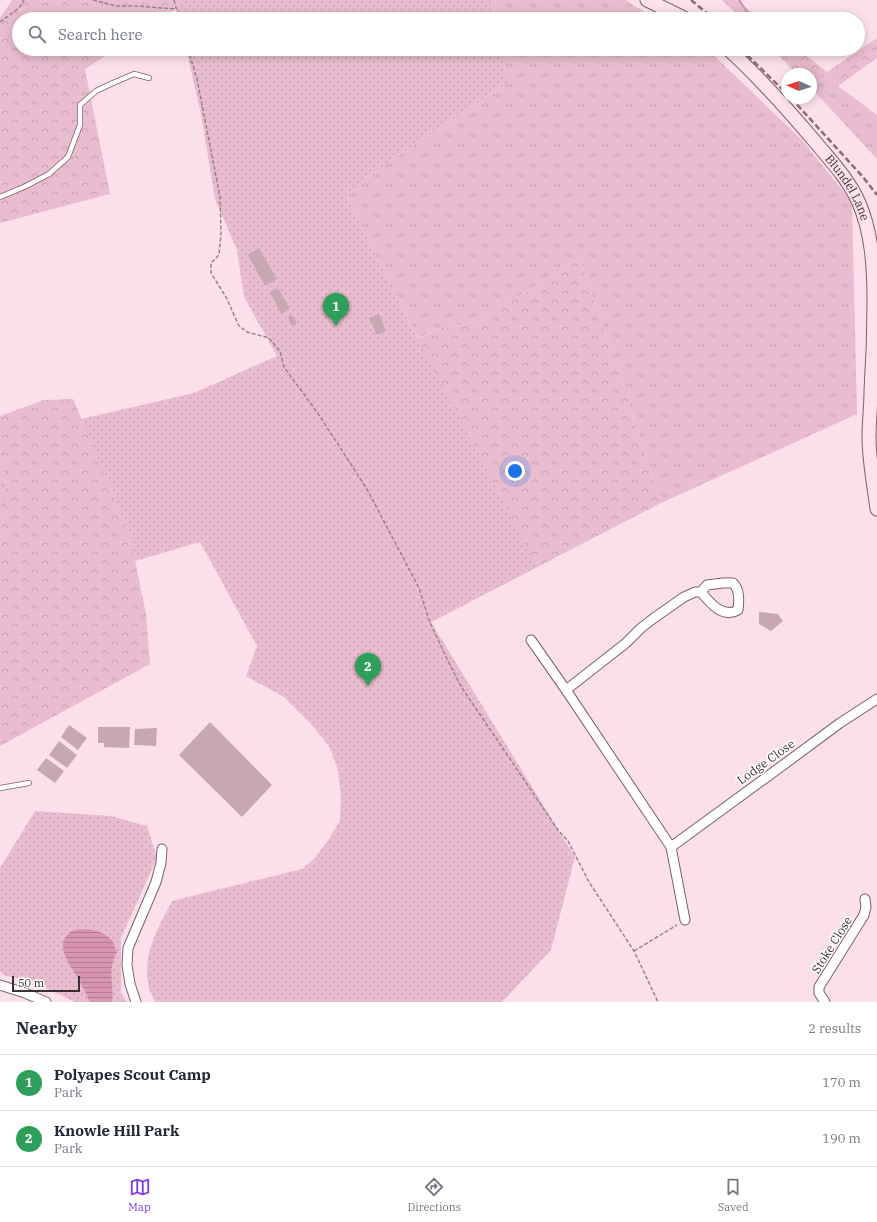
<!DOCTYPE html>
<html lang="en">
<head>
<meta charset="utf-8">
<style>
  body { margin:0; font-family:"IBM Plex Serif",serif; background:#f2f2f3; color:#1f2937 }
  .compass { position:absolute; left:781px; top:68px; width:36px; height:36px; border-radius:50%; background:#fff; box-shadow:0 2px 10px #0003; rotate:273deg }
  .scale { position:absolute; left:12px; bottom:10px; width:68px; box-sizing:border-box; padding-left:4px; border:2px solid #3c2f34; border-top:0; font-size:11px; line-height:14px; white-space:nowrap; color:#3c2f34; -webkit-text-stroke:3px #fff; paint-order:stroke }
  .you { position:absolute; left:515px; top:471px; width:14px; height:14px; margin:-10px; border:3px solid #fff; border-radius:50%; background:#1a73e8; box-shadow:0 0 0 6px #1a73e833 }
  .badge { display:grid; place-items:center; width:26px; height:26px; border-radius:50%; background:#7c3aed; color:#fff; font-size:13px; font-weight:700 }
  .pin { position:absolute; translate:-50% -33px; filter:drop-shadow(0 1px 2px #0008) }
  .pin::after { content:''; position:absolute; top:21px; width:14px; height:12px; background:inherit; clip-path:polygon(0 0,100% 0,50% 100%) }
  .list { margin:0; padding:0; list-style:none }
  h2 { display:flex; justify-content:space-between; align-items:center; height:52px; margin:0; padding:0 16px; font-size:17px }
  h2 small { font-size:13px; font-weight:400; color:#747a83 }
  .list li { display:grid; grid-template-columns:26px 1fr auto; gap:12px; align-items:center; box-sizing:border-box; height:56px; padding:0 16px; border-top:1px solid #e0e1e3 }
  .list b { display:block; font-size:15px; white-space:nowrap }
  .list p { margin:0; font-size:13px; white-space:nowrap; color:#747a83 }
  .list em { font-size:13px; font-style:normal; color:#747a83 }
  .icon { flex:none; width:22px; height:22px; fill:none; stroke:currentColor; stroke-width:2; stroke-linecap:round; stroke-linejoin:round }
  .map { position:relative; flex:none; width:877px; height:1002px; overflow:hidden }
  .search { position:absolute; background:#fff; box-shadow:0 2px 10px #0003; left:12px; right:12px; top:12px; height:44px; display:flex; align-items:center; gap:10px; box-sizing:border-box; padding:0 14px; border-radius:22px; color:#747a83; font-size:15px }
  .sheet { height:164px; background:#fff }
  nav { display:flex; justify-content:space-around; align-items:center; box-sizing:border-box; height:56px; border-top:1px solid #e0e1e3; background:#fff; font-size:11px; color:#747a83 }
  nav a { display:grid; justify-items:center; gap:2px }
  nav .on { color:#7c3aed }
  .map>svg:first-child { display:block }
  .grass { fill:url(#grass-tufts) }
  .forest { fill:url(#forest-crowns) }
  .park { fill:url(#park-dots) }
  .water { fill:url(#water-rules) }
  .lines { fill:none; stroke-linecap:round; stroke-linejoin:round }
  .stream { stroke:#d996b3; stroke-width:2.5 }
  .building { fill:#c7a7b4 }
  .lane-casing { stroke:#7d606c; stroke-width:6 }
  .street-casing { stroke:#7d606c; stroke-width:11 }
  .secondary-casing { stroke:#7d606c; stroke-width:15 }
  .path { stroke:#97838b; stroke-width:1.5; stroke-dasharray:4 2; stroke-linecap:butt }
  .lane { stroke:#fff; stroke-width:4.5 }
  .street { stroke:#fff; stroke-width:9 }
  .secondary { stroke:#fbe2ed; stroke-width:13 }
  .rail { stroke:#816f77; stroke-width:2.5; stroke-dasharray:6 3; stroke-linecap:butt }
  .labels { text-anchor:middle; stroke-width:3; stroke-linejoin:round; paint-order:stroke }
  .street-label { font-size:12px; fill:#3c2f34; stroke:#fff }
</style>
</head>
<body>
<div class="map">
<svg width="877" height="1002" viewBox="0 0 877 1002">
  <defs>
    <pattern id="grass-tufts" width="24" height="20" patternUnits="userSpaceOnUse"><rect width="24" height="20" fill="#e9bdcf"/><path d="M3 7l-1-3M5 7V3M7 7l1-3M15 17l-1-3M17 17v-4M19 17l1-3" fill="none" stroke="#c9a3b2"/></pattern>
    <pattern id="forest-crowns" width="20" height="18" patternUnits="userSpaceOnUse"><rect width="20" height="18" fill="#e9bdcf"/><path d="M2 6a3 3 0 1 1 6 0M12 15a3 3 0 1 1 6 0" fill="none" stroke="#c9a3b2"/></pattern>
    <pattern id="park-dots" width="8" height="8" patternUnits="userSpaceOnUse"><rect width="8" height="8" fill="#e9bdcf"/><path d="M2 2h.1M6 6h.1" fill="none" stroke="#c9a3b2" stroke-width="1.8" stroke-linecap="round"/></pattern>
    <pattern id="water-rules" width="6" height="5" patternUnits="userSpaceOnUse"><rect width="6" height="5" fill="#d996b3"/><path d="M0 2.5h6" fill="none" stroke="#b17b92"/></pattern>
  </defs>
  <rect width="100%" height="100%" fill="#fbe0eb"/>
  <g class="grass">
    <polygon points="491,0 626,0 633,5 657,19 495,19"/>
    <polygon points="501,49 707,49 801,139 852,202 857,414 661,503 627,397 580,259 477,322 442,328 418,338 391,287 346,195 385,164 508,82"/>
    <polygon points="827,72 838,86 877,115 877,159 814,91"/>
    <polygon points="0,448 8,503 0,537"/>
  </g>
  <g class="forest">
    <polygon points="12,0 277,0 179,19 176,9 161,19 19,19 19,49 116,49 85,69 110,194 0,223 0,18"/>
    <polygon points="722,0 736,0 760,19 742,19"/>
    <polygon points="877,38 877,58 838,86 827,72 814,91 811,88 811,74 797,74 772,49 798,49 827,72"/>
    <polygon points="580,259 627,397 661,503 431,622 376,357 442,328 477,322"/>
    <polygon points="73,399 129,531 146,614 150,664 0,746 0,537 8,503 0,448 0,416 44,400"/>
  </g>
  <g class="park">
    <polygon points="181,0 491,0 495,19 179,19 177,9"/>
    <path d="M186,49H501L508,82L385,164L346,195L391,287L537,567L431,622L575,857L551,950L502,1002H155C153,997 150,992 149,988C141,956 158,928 172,901L302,869L315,858L326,843L340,821L341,798L338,770L329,746L310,723L284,697L246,676L257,646L200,542L135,561L129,531L81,419L194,393L277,356L244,297L237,250L215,199L201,114Z"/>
    <polygon points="35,811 111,816 147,826 157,858 121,938 121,993 127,1002 75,1002 33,982 3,975 0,971 0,868"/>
  </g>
  <path class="water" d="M80,929C91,929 104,931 112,940C114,943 115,949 117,952C115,956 113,961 112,965C110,977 114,990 112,1002H90C86,995 84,988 80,982C73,969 54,947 68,934C70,931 76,930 80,929Z"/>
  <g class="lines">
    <polyline class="stream" points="739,0 752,19"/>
  </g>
  <g class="building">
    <polygon points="259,248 277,279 265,286 248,255"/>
    <polygon points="278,288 290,309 281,314 270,292"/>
    <polygon points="379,314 386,331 377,335 369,318"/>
    <polygon points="292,315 297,323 292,326 288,317"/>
    <polygon points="759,612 778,614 783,621 771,631 759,624"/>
    <polygon points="210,722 272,785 242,817 179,755"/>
    <polygon points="69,725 87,738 78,750 61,737"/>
    <polygon points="98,727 130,727 129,748 104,747 104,743 98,743"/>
    <polygon points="157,728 156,746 134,745 135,729"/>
    <polygon points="59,741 77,755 67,768 49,755"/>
    <polygon points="46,758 64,771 55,783 37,770"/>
  </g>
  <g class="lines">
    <defs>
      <g id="lane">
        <polyline points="0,197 24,187 49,174 68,157 80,125 80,105 96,91 113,83 134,74 149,78"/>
        <polyline points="0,788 29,783"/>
      </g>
      <g id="street">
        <polyline points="531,640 566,690 671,847 685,920"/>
        <path d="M566,690L626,643L641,628L654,618L684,597L695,592H701C710,603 723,619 738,610C739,601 740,590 733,583H723L707,585L701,592"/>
        <polyline points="671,847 775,771 840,723 877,699"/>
        <polyline points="0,985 25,993 46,1002"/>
        <polyline points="136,1002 130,984 127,965 128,948 156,882 161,863 162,849"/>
        <polyline points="825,1002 819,993 819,987 864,915 866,907 865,899"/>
      </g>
      <g id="secondary">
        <polyline points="647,0 686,19"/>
        <path id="s1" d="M728,49C760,78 789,111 817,144C832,162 849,180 859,203C872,233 874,268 874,301C874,331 873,361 871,391C871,406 869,422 869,437C869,461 874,485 877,509"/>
      </g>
    </defs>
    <use href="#lane" class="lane-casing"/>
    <use href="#street" class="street-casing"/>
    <use href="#secondary" class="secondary-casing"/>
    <g class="path">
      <polyline points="93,0 116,6 137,6 176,9"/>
      <polyline points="174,0 179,19"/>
      <polyline points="0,22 19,8 24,0"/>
      <polyline points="188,49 197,79 220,197 221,233 219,255 211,263 211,273 226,297 239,326 247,332 269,338 280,351 284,367 317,412 356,472 368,491 419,588 429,620 445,655 462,688 558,830 568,841 589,882 634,951 658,1002"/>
      <polyline points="634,951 677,925"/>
    </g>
    <use href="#lane" class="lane"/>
    <use href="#street" class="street"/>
    <use href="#secondary" class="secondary"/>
    <g class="rail">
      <polyline points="691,0 714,19"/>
      <polyline points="741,49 787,94"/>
      <polyline points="791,98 863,177 877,195"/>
    </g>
  </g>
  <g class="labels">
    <g class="street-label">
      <text dy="4" stroke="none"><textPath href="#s1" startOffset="184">Blundel Lane</textPath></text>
      <text transform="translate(766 762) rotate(-36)" y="4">Lodge Close</text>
      <text transform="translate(832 945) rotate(-58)" y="4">Stoke Close</text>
    </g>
  </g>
</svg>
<svg class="compass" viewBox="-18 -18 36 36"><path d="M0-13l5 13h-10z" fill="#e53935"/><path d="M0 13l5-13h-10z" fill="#747a83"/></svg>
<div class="scale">50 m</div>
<div class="you"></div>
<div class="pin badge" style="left:336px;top:326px;background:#2e9e5b">1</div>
<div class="pin badge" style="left:368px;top:686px;background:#2e9e5b">2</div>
<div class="search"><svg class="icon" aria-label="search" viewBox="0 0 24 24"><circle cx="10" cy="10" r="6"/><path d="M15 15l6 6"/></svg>Search here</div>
</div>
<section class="sheet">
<h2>Nearby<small>2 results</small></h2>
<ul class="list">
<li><span class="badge" style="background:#2e9e5b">1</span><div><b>Polyapes Scout Camp</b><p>Park</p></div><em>170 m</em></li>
<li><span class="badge" style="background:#2e9e5b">2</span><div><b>Knowle Hill Park</b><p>Park</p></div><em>190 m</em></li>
</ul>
</section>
<nav>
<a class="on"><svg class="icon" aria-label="map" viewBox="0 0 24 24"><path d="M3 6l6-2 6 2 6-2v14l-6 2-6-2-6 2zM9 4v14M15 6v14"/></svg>Map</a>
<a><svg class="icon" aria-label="directions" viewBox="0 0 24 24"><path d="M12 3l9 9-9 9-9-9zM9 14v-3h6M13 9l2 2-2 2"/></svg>Directions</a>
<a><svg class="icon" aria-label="saved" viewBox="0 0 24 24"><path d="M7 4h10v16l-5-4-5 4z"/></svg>Saved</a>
</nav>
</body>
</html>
